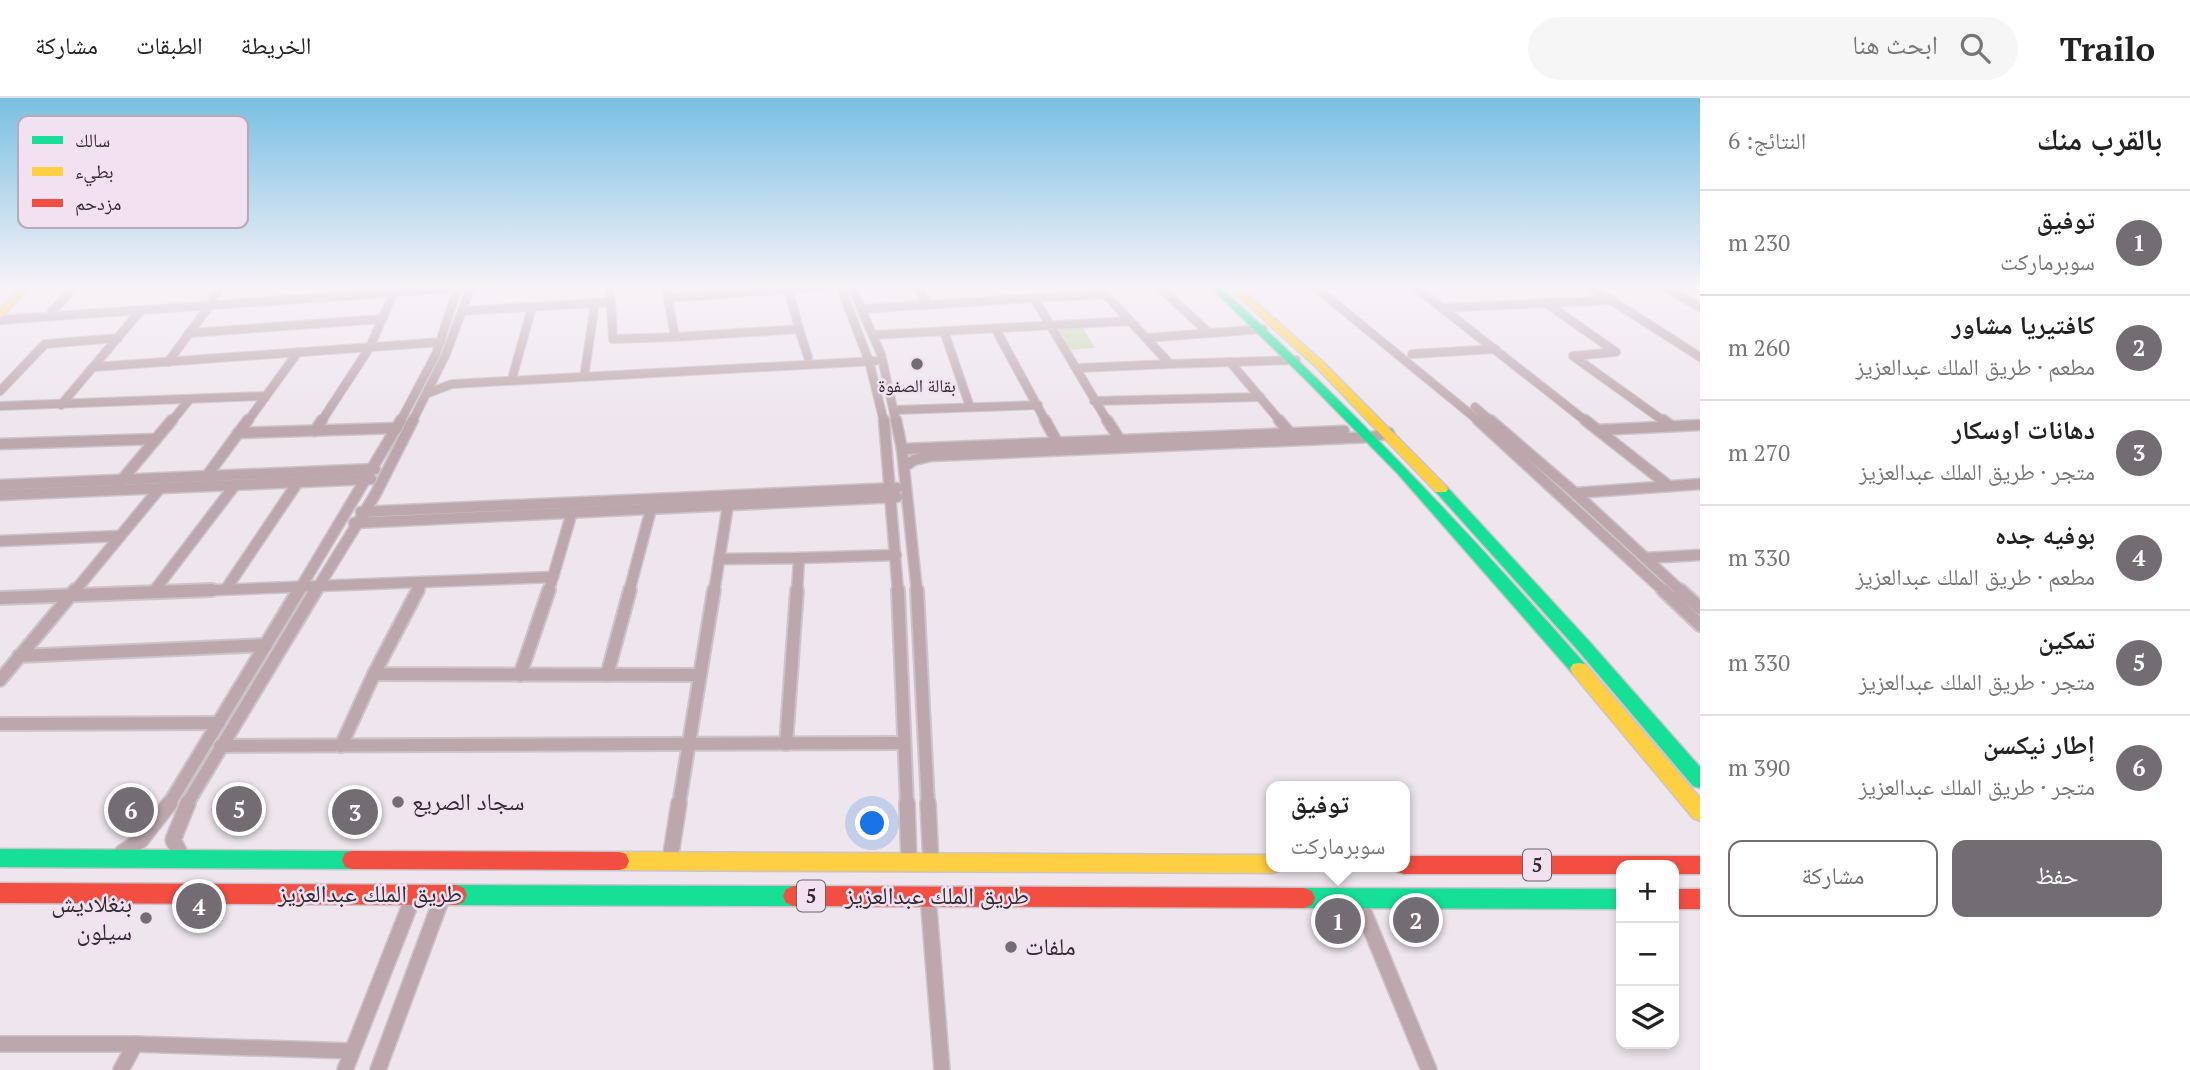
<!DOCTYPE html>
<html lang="ar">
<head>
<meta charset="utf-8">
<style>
  body { margin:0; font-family:"PT Serif","Noto Naskh Arabic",serif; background:#f6f6f6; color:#222; direction:rtl }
  .controls { position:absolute; right:21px; bottom:21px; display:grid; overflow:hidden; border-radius:14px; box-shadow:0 4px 10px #0003 }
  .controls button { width:63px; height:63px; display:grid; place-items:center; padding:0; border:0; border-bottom:2px solid #e0e0e0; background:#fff; color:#222; font:35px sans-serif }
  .you { position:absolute; left:873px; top:726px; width:24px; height:24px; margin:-18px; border:5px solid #fff; border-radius:50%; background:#1a73e8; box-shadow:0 0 0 10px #1a73e833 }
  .badge { display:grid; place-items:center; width:46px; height:46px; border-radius:50%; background:#736c73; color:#fff; font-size:23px; font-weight:700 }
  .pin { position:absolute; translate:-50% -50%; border:4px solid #fff; box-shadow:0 2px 7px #0006 }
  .popup { position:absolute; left:1266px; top:683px; width:144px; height:91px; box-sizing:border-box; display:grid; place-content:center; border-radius:14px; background:#fff; filter:drop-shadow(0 2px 5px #0005); font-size:23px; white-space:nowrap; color:#767676 }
  .popup b { font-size:26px; color:#222 }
  .popup::after { content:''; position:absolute; left:50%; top:100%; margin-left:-14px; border:14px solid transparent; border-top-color:#fff }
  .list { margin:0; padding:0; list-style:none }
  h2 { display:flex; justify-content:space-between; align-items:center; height:91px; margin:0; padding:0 28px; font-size:30px }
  h2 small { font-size:23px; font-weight:400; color:#767676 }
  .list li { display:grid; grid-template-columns:46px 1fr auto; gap:21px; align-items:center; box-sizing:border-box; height:105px; padding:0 28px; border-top:2px solid #e0e0e0 }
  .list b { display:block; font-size:26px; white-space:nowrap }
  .list p { margin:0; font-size:23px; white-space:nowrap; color:#767676 }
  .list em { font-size:23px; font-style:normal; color:#767676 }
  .actions { display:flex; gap:14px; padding:21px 28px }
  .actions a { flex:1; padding:16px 0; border:2px solid #736c73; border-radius:14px; text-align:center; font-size:24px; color:#736c73 }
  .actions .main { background:#736c73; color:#fff }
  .icon { flex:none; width:38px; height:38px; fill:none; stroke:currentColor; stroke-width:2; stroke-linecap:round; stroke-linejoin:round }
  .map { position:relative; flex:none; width:1700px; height:972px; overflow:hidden; direction:ltr }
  header { display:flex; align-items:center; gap:42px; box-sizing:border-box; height:98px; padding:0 35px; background:#fff; border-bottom:2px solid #e0e0e0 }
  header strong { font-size:33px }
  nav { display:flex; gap:38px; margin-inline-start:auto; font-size:24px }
  .search { width:490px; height:63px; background:#f6f6f6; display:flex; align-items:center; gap:18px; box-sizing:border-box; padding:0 24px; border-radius:38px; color:#767676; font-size:26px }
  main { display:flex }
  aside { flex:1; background:#fff }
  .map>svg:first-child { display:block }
  .green { fill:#c6d7ae }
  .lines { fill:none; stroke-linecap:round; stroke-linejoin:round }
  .street-far3-casing { stroke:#cbc4ca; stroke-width:10 }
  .street-far2-casing { stroke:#cbc4ca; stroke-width:13 }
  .street-far1-casing { stroke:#cbc4ca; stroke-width:16 }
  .street-casing { stroke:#cbc4ca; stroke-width:18 }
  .fast-casing { stroke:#cbc4ca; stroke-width:3 }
  .slow-casing { stroke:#cbc4ca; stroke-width:3 }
  .jam-casing { stroke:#cbc4ca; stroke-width:3 }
  .street-far3 { stroke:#bca8ac; stroke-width:8 }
  .street-far2 { stroke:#bca8ac; stroke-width:10 }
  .street-far1 { stroke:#bca8ac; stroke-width:12 }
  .street { stroke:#bca8ac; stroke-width:15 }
  .fast { fill:#16e098; fill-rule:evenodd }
  .slow { fill:#ffcf43; fill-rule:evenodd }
  .jam { fill:#f24e42; fill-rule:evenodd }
  .poi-dot { fill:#736c73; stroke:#f2e1f0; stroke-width:2.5 }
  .labels { text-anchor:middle; stroke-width:5; stroke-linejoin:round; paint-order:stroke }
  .far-poi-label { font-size:18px; fill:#312b31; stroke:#f2e1f0 }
  .shield { fill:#f2e1f0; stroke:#6b626a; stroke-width:2 }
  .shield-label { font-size:19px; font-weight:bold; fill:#312b31 }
  .near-poi-label { font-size:24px; fill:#312b31; stroke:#f2e1f0; text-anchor:start }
  .near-street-label { font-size:24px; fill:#312b31; stroke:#f2e1f0 }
  .key { fill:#f2e1f0; stroke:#b8aab7; stroke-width:2 }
  .key-label { font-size:19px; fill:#312b31 }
</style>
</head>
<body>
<header>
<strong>Trailo</strong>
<div class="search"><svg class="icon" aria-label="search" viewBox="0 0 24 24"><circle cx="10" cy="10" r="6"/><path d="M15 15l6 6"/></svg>ابحث هنا</div>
<nav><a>الخريطة</a><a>الطبقات</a><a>مشاركة</a></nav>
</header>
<main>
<aside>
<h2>بالقرب منك<small>النتائج: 6</small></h2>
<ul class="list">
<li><span class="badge">1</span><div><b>توفيق</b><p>سوبرماركت</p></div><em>230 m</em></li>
<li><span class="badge">2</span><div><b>كافتيريا مشاور</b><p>مطعم · طريق الملك عبدالعزيز</p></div><em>260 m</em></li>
<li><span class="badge">3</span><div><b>دهانات اوسكار</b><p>متجر · طريق الملك عبدالعزيز</p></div><em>270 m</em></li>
<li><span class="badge">4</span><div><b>بوفيه جده</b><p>مطعم · طريق الملك عبدالعزيز</p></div><em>330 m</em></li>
<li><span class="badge">5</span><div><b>تمكين</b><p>متجر · طريق الملك عبدالعزيز</p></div><em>330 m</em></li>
<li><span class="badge">6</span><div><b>إطار نيكسن</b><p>متجر · طريق الملك عبدالعزيز</p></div><em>390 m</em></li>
</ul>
<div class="actions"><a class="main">حفظ</a><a>مشاركة</a></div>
</aside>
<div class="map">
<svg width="1700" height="972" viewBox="0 0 1700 972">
  <rect width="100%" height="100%" fill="#eee5ed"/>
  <polygon class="green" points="1083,230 1095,250 1069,252 1057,231"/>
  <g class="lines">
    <defs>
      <g id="street-far3">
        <polyline points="609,188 611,204"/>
        <polyline points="666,188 668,200 827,188"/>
        <polyline points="840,188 869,263 884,324"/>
        <polyline points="851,188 881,256 896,324"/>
        <polyline points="917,188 928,207"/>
        <polyline points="1158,188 1209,235"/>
        <polyline points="1314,188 1480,324"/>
        <polyline points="1414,188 1587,324"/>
        <polyline points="1589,188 1700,259"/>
        <polyline points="1662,188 1700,209"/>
        <polyline points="788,190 799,231"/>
        <polyline points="668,200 675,239 799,231 808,259"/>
        <polyline points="1034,200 1105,196 1170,266 1296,262"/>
        <polyline points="213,201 221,188"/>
        <polyline points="1546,205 1616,254 1573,258 1665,324"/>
        <polyline points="1442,210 1611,202"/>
        <polyline points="862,211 1034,200 1108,324"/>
        <polyline points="52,213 76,188"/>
        <polyline points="462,213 611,204 613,241 675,239"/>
        <polyline points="0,222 483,188"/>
        <polyline points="995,230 1046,324"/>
        <polyline points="944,233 970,309"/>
        <polyline points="189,235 382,221"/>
        <polyline points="873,237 1130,223"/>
        <polyline points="1146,240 1263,231"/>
        <polyline points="1412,256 1495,251"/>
        <polyline points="168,264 210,207"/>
        <polyline points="1230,264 1281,324"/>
        <polyline points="94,269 441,244"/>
        <polyline points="1078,270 1170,266"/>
        <polyline points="585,273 595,205"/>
        <polyline points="513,277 532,209"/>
        <polyline points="0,293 45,246 118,240"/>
        <polyline points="428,295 452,286 875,263"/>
        <polyline points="1094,303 1260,299"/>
        <polyline points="61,307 141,212"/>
        <polyline points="0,308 265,298"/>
        <polyline points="1475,309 1492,324"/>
        <polyline points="895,312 1038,307"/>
        <polyline points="171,324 189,302"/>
        <polyline points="247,324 298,254"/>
        <polyline points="321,324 370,249 394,194"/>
        <polyline points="400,324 436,256 458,189"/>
        <polyline points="412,324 446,256 471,188"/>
      </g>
      <g id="street-far2">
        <polyline points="884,322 898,494"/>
        <polyline points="896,322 902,351 917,494"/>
        <polyline points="1045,322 1057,344"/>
        <polyline points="1107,322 1120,342"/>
        <polyline points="1279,322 1290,335"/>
        <polyline points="1478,322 1665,494"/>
        <polyline points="1490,322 1575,395 1682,494"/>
        <polyline points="1585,322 1669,388"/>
        <polyline points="1663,322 1671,328"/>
        <polyline points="1598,332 1700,327"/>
        <polyline points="315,333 322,322"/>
        <polyline points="238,335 397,330"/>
        <polyline points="0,346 156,341"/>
        <polyline points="902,351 1344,333"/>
        <polyline points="904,369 914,362 931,358 1372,339 1389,335"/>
        <polyline points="206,379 248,322"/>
        <polyline points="121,383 172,322"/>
        <polyline points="0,387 375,371"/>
        <polyline points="1575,395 1700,386"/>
        <polyline points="0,397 371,381"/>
        <polyline points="361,414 897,390"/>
        <polyline points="354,425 897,399"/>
        <polyline points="0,443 120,438"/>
        <polyline points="799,460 896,457"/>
        <polyline points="1646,460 1700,457"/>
        <polyline points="719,461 799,460 797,494"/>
        <polyline points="226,491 298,384"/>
        <polyline points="154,493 235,387"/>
        <polyline points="74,494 160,390"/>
        <polyline points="166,494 422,484"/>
        <polyline points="298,494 401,322"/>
        <polyline points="315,494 375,397 413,322"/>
        <polyline points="417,494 422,484 553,479 572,414"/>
        <polyline points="548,494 553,479"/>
        <polyline points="629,494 651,411"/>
        <polyline points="714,494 728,407"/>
      </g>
      <g id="street-far1">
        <polyline points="418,492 374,576 700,577"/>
        <polyline points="898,492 907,706"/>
        <polyline points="917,492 928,706"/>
        <polyline points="1663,492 1700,527"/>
        <polyline points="1680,492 1700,510"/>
        <polyline points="0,500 212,492"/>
        <polyline points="19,558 266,547"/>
        <polyline points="520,577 549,492"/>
        <polyline points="607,577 630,492"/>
        <polyline points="0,582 75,492"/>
        <polyline points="0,626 219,625"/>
        <polyline points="786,646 797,492"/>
        <polyline points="220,648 904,645"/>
        <polyline points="341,648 374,576"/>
        <polyline points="169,706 299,492"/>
        <polyline points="187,706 316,492"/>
        <polyline points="679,706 714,492"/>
      </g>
      <g id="street">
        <polyline points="907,705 909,765"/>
        <polyline points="928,705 931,765"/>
        <polyline points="122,755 141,742 170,705"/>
        <polyline points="182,759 173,742 188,705"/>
        <polyline points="670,762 679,705"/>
        <polyline points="928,798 942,972"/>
        <polyline points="1358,800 1429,972"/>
        <polyline points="0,946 135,946 352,953"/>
        <polyline points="121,972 135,946"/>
        <polyline points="345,972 414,797"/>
        <polyline points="378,972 443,797"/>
      </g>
      <g id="fast">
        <path d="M1209,188H1219C1349,307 1469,434 1585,566L1588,571L1585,576H1573L1398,376L1306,282Z"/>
        <polygon points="1441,387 1446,388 1588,542 1700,669 1700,690 1693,688 1576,550 1436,394 1434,391 1436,388"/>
        <polygon points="0,751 352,753 359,755 362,762 359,769 352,771 0,769"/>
        <polygon points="456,787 794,788 802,791 805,798 802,805 794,808 456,807 448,804 445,797 448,790"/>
        <polygon points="1304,790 1621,791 1621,811 1304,810 1296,807 1293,800 1296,793"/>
      </g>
      <g id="slow">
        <polygon points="23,188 33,188 0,220 0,211"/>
        <polygon points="1227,188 1238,188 1325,266 1446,388 1448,391 1446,394 1436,394 1317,270"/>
        <polygon points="1579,565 1585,566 1700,700 1700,723 1693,720 1573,576 1570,571 1573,566"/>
        <polygon points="619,754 1272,757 1272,769 1281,769 1279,773 1272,775 619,772 612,770 609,763 612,756"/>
      </g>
      <g id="jam">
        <polygon points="352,753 619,754 626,756 629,763 626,770 619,772 352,771 345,769 342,762 345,755"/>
        <polygon points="1404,758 1700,758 1700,776 1674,776 1674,767 1621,767 1621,776 1404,776 1397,774 1394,769 1404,769"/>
        <polygon points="0,785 456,787 464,790 467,797 464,804 456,807 0,805"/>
        <polygon points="794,788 1304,790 1312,793 1315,800 1312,807 1304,810 794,808 786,805 783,798 786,791"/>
        <rect x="1674" y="791" width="26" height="20"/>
      </g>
    </defs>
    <use href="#street-far3" class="street-far3-casing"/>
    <use href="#street-far2" class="street-far2-casing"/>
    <use href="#street-far1" class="street-far1-casing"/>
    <use href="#street" class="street-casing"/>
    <use href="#fast" class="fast-casing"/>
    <use href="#slow" class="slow-casing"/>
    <use href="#jam" class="jam-casing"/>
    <use href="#street-far3" class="street-far3"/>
    <use href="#street-far2" class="street-far2"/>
    <use href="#street-far1" class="street-far1"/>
    <use href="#street" class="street"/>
    <use href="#fast" class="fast"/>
    <use href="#slow" class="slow"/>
    <use href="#jam" class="jam"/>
  </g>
  <linearGradient id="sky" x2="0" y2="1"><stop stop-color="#79bfe3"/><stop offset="0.58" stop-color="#f7f3f7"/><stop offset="1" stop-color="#f7f3f7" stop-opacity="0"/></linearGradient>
  <rect width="1700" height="324" fill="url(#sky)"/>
  <g class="poi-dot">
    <circle cx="917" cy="266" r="7"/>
    <circle cx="398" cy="704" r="7"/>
    <circle cx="146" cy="820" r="7"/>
    <circle cx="1011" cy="849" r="7"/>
  </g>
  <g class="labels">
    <g class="far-poi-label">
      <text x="917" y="294">بقالة الصفوة</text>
    </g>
    <g class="shield">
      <rect x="1523" y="751.5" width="28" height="31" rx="5"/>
      <rect x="797" y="782.5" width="28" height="31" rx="5"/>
    </g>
    <g class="shield-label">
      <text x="1537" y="774">5</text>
      <text x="811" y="805">5</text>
    </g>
    <g class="near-poi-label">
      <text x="412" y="712">سجاد الصريع</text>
      <text x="132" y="814" text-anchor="end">بنغلاديش<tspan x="132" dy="28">سيلون</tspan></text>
      <text x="1025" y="857">ملفات</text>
    </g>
    <g class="near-street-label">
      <text x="370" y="804">طريق الملك عبدالعزيز</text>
      <text x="937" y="806">طريق الملك عبدالعزيز</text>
    </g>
  </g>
  <rect x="18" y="18" width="230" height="112" rx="10" class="key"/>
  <rect x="32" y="38" width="31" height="8" fill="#16e098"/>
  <rect x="32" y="69" width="31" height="9" fill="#ffcf43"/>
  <rect x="32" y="101" width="31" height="8" fill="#f24e42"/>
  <g class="key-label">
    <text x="75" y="49">سالك</text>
    <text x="75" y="80">بطيء</text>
    <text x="75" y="112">مزدحم</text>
  </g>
</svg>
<div class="controls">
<button>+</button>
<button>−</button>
<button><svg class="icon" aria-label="layers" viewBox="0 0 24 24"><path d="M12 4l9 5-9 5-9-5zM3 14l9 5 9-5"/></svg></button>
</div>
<div class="you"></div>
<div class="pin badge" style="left:1338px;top:823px">1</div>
<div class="popup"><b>توفيق</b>سوبرماركت</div>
<div class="pin badge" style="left:1416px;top:822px">2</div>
<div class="pin badge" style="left:355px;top:714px">3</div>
<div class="pin badge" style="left:199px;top:808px">4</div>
<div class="pin badge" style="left:239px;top:711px">5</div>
<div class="pin badge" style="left:131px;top:712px">6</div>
</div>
</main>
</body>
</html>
